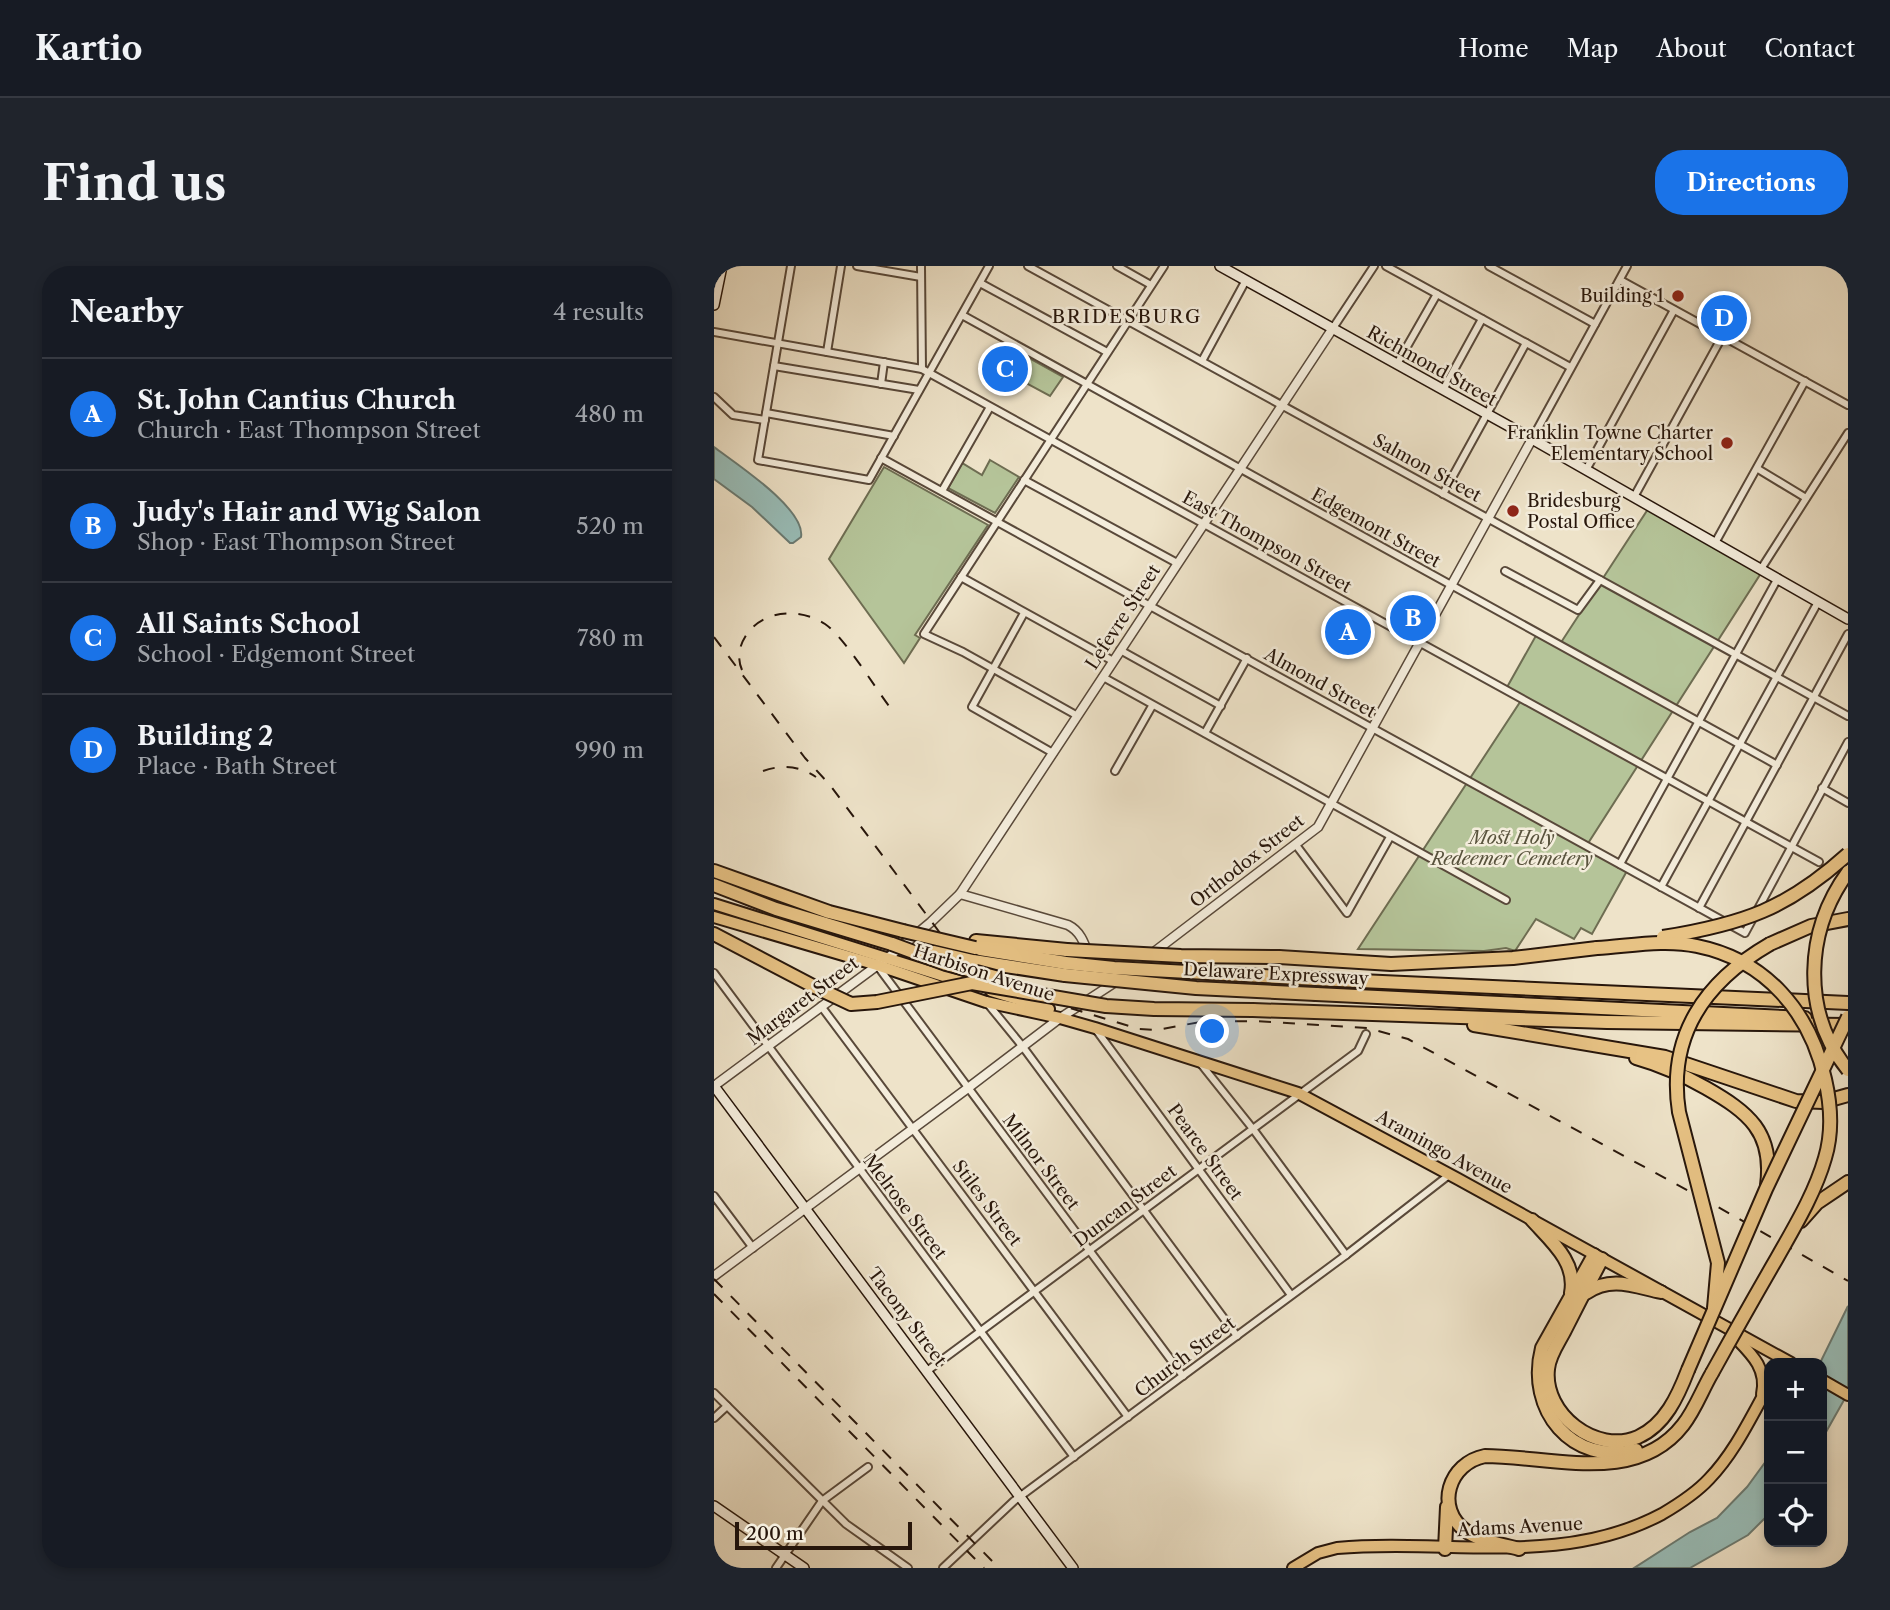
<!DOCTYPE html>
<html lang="en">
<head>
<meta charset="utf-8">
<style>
  body { margin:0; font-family:"Libre Caslon Text",serif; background:#20242c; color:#f1f3f6 }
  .controls { position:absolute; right:21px; bottom:21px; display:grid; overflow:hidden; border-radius:14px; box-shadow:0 4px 10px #0003 }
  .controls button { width:63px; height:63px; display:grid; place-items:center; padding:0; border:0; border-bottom:2px solid #363941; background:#171b24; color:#f1f3f6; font:35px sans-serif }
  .scale { position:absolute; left:21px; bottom:18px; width:177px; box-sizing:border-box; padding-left:7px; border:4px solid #27160b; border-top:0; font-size:19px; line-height:24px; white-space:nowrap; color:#27160b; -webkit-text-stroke:5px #f4eddc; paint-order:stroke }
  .you { position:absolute; left:499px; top:766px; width:24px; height:24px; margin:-18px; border:5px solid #fff; border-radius:50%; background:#1a73e8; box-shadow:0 0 0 10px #1a73e833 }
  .badge { display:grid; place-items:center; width:46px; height:46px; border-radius:50%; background:#1a73e8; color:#fff; font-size:23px; font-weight:700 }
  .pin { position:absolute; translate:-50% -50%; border:4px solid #fff; box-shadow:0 2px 7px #0006 }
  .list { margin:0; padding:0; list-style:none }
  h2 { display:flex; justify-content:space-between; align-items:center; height:91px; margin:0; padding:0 28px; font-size:30px }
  h2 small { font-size:23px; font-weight:400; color:#9ea1a6 }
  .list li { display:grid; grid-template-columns:46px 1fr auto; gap:21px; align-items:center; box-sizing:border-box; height:112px; padding:0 28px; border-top:2px solid #363941 }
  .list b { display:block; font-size:26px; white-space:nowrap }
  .list p { margin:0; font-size:23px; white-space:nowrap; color:#9ea1a6 }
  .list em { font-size:23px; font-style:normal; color:#9ea1a6 }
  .icon { flex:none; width:38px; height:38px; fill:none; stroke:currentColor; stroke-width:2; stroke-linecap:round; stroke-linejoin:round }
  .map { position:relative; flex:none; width:1134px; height:1302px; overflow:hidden; border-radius:28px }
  header { display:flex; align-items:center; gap:42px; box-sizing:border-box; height:98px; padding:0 35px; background:#171b24; border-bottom:2px solid #363941 }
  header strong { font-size:33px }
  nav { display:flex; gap:38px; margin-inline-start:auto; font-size:24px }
  .intro { display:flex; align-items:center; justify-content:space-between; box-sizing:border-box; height:168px; padding:0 42px }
  h1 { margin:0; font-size:49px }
  .button { padding:18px 32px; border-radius:28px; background:#1a73e8; color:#fff; font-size:24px; font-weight:700 }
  main { display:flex; gap:42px; padding:0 42px }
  aside { flex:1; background:#171b24; border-radius:28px; box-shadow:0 4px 10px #0003 }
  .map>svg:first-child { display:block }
  .green { fill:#b5c499; stroke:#6e6d52; stroke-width:2 }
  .water { fill:#99beb9; stroke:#6b7b73; stroke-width:2 }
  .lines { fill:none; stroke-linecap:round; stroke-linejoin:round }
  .minor-casing { stroke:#59493a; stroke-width:10 }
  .tertiary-casing { stroke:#59493a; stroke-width:11 }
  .secondary-casing { stroke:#27160b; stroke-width:12 }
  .primary-casing { stroke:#27160b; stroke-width:14 }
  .motorway-casing { stroke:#27160b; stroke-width:16 }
  .minor { stroke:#f4eddc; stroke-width:6 }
  .tertiary { stroke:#f4eddc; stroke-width:8 }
  .secondary { stroke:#f4eddc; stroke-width:9 }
  .primary { stroke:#e7c284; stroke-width:10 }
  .motorway { stroke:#e7c284; stroke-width:12 }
  .rail { stroke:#27160b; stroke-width:2; stroke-dasharray:12 12; stroke-linecap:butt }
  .motorway-bridge-casing { stroke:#27160b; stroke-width:16; stroke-linecap:butt }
  .motorway-bridge { stroke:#e7c284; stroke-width:12 }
  .poi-dot { fill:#8f2418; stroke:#f4eddc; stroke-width:2.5 }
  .labels { text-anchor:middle; stroke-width:5; stroke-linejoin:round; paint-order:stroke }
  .poi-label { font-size:18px; fill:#27160b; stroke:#f4eddc; text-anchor:end }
  .street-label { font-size:18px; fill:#27160b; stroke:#f4eddc }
  .park-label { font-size:18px; font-style:italic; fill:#59533d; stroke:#f4eddc }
  .neighbourhood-label { font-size:19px; letter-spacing:2px; fill:#27160b; stroke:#f4eddc }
</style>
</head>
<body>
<header>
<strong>Kartio</strong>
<nav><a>Home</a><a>Map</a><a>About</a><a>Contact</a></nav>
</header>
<div class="intro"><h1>Find us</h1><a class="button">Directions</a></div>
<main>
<aside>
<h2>Nearby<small>4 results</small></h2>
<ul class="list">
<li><span class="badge">A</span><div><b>St. John Cantius Church</b><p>Church · East Thompson Street</p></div><em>480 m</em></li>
<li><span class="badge">B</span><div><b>Judy's Hair and Wig Salon</b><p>Shop · East Thompson Street</p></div><em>520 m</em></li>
<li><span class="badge">C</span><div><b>All Saints School</b><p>School · Edgemont Street</p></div><em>780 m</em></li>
<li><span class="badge">D</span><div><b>Building 2</b><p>Place · Bath Street</p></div><em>990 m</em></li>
</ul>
</aside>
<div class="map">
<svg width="1134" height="1302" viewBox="0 0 1134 1302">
  <rect width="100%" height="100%" fill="#eee3c9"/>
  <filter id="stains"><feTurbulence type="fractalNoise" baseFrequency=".00286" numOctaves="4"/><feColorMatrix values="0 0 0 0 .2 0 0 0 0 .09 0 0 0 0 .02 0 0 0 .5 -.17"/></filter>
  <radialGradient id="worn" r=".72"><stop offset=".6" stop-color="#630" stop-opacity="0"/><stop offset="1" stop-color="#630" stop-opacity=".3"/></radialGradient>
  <g class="green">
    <polygon points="313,91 349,111 336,130 301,111"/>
    <polygon points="276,194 305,211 281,247 234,222 248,197 268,209"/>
    <polygon points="170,201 274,259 201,369 206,372 190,397 115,293"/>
    <polygon points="936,240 1049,304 873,579 914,603 878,668 867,662 860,673 822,653 801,685 792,682 770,685 644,683 808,433 792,423 824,366 846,378"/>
  </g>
  <g class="water">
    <path d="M0,181C21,197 92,243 87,271L79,277H76L38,241L0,213Z"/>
    <polygon points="1134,1040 1134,1127 1108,1173 1106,1097"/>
    <polygon points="1055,1191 1055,1248 1034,1269 976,1302 920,1302 976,1266 1003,1252 1033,1221"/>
  </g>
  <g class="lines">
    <defs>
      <g id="minor">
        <polyline points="77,0 44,194 155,214 275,0"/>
        <polyline points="143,0 207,11"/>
        <polyline points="207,0 208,103"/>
        <polyline points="314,0 1134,450"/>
        <polyline points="403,0 437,19"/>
        <polyline points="672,0 856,101"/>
        <polyline points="775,0 881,58"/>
        <polyline points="906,14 1134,139"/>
        <polyline points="266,17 393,86"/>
        <polyline points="248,49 1063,499"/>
        <polyline points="619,62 660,0"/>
        <polyline points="0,66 208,103 1105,596"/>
        <polyline points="113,86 127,0"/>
        <polyline points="488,95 532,14"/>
        <polyline points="683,98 723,28"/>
        <polyline points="60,100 205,124"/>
        <polyline points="167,118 170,96"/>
        <polyline points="729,124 768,53"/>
        <polyline points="0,131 19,149 51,154"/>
        <polyline points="52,147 180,170"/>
        <polyline points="818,173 913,0"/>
        <polyline points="167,192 1031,667 1134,476"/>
        <polyline points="1044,203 1092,232"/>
        <polyline points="872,204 960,44"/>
        <polyline points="310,214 463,297"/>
        <polyline points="228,225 276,141"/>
        <polyline points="729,228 812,77"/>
        <polyline points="920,231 1008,71"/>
        <polyline points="1001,277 1091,115"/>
        <polyline points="1047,303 1134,167"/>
        <polyline points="791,305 864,344 886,314"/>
        <polyline points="247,311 399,395"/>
        <polyline points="310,347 258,441 339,487"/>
        <polyline points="406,384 507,440"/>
        <polyline points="389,411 792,634"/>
        <polyline points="362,449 249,386 210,368 450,0"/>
        <polyline points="491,467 533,392"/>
        <polyline points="401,505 438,440"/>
        <polyline points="1108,522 1134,537"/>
        <polyline points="582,579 633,647 676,571"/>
        <polyline points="906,598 1064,312"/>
        <polyline points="947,621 1104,336"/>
        <polyline points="985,642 1134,368"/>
        <polyline points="165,702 469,1110"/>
        <polyline points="0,707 360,1191"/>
        <polyline points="274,738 309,781 523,1070"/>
        <polyline points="107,740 414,1151"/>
        <polyline points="383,765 577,1029"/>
        <polyline points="487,798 539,863 632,989"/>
        <polyline points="0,930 39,982"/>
        <polyline points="213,1105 644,785 652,768"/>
        <polyline points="0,1127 132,1258 194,1302"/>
        <polyline points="0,1152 13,1140"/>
        <polyline points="62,1302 108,1235 154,1201"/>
        <polyline points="229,1302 300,1235 632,989 735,909"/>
      </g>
      <g id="tertiary">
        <path d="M246,628L354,659C366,665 370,676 374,688"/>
        <polyline points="419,702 604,561 818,173"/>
        <polyline points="0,820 176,690 217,656 246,628 619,62"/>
        <polyline points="0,1010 254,822 346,752 403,715"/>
      </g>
      <g id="secondary">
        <polyline points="506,0 818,173 1134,353"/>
        <polyline points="0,39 8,0"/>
        <polyline points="0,820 359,1302"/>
        <polyline points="0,1240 90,1302"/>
      </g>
      <g id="primary">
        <polyline points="0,638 255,718"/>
        <polyline points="0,651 163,699 272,736 346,752 381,762 584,827 744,913 1077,1097"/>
        <polyline points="277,725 335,743"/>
        <path d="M1018,1068C1035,1086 1054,1101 1048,1128"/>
        <polyline points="1108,1114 1134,1129"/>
        <path d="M579,1302L604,1287L623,1282C732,1272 847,1302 948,1248C965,1238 982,1227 995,1213C1021,1186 1037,1151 1055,1119"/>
      </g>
      <g id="motorway">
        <polyline points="0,605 115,646 189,665"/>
        <polyline points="0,619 62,643 178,678"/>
        <polyline points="0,668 101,721"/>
        <polyline points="262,675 353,684"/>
        <polyline points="1056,678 1097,660 1134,653"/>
        <polyline points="266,683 352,697"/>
        <polyline points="565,691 677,698 799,692 883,682"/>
        <polyline points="259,695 351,709"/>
        <polyline points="602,713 1134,737"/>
        <polyline points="602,728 1091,752"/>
        <polyline points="539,744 893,756 1134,759"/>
        <polyline points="760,759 951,791 1082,835 1109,836 1134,829"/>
        <path d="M922,792C947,799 969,809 992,822C1034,846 1060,866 1053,919"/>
        <path d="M818,954C837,975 863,996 857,1027"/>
        <polyline points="1087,955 1103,937 1134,916"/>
        <path d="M880,989L828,1082C812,1144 858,1200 922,1184"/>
        <path d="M888,993C875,1017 863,1040 851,1064C845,1076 835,1089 834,1103C829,1148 882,1189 924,1171C951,1159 964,1130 974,1104"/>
        <path d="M872,1027C897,1010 919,1020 947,1026"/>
        <polyline points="731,1283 733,1241"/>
        <path d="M805,1283C788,1278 767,1276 752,1265C720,1242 735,1197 771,1190C836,1190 922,1220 969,1159C981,1144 988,1124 998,1107"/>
      </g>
    </defs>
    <use href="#minor" class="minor-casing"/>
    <use href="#tertiary" class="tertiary-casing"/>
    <use href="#secondary" class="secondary-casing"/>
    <use href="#primary" class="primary-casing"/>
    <use href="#motorway" class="motorway-casing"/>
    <use href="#minor" class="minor"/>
    <use href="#tertiary" class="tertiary"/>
    <use href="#secondary" class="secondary"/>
    <use href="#primary" class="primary"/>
    <use href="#motorway" class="motorway"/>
    <g class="rail">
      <polyline points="0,371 91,492 116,519 229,671 247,693 268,710 290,722 425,763 443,764 486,756 542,755 653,762 694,773 997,937 1134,1015"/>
      <path d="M28,404C22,390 26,376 36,364C55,343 88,343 111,358C130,371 160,420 175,440"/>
      <path d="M49,505C69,498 85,500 102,511"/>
      <polyline points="0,1013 285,1302"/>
      <polyline points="0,1028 270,1302"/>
    </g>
    <defs>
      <g id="motorway-bridge">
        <path d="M1134,606C1091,665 1087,746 1134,804"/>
        <polyline points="189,665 261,682"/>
        <path d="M949,671C1029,658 1073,643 1134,588"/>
        <polyline points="178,678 232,698 285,712"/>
        <path d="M883,682C916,680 951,673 983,680C1052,694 1096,746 1111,813C1117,839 1119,866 1111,892C1101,927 1081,960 1063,992C1041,1030 1019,1069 998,1107"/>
        <polyline points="353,684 467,690 565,691"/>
        <polyline points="220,686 259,695"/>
        <polyline points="352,697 400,702 602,713"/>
        <polyline points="351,709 482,722 602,728"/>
        <polyline points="101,721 137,738 163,736 258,717 392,740 440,743 539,744"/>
        <path d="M1000,1042L1004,997L965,846C953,769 992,715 1056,678"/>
        <polyline points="974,1104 1052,923 1134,751"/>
      </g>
    </defs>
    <use href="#motorway-bridge" class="motorway-bridge-casing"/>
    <use href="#motorway-bridge" class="motorway-bridge"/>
  </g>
  <g class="poi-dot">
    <circle cx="964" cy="30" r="7"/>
    <circle cx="1013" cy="177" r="7"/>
    <circle cx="799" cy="245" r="7"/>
  </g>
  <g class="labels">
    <g class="poi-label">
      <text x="950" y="36">Building 1</text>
      <text x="999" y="173">Franklin Towne Charter<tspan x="999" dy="21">Elementary School</tspan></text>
      <text x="813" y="241" text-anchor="start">Bridesburg<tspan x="813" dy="21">Postal Office</tspan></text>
    </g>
    <g class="street-label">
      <text transform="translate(718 100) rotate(29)" y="6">Richmond Street</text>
      <text transform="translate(713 202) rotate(29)" y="6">Salmon Street</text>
      <text transform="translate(662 262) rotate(29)" y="6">Edgemont Street</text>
      <text transform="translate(553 276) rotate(29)" y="6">East Thompson Street</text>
      <text transform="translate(409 351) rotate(-57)" y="6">Lefevre Street</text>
      <text transform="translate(606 417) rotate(29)" y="6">Almond Street</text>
      <text transform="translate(533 595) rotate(-38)" y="6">Orthodox Street</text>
      <text transform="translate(270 707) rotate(18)" y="6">Harbison Avenue</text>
      <text transform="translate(562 708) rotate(3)" y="6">Delaware Expressway</text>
      <text transform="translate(89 735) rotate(-37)" y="6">Margaret Street</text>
      <text transform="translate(491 886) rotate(54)" y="6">Pearce Street</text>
      <text transform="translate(730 886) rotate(29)" y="6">Aramingo Avenue</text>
      <text transform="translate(327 896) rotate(53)" y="6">Milnor Street</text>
      <text transform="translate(273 937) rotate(53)" y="6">Stiles Street</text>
      <text transform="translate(411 940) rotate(-37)" y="6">Duncan Street</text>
      <text transform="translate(191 941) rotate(53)" y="6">Melrose Street</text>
      <text transform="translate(193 1051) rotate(53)" y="6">Tacony Street</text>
      <text transform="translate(471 1091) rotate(-37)" y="6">Church Street</text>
      <text transform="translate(806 1261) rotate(-3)" y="6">Adams Avenue</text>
    </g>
    <g class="park-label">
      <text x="798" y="578">Most Holy<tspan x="798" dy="21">Redeemer Cemetery</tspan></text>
    </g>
    <g class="neighbourhood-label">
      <text x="413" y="57">BRIDESBURG</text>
    </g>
  </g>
  <rect width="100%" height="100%" filter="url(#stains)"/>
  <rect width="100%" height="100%" fill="url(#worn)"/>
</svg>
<div class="controls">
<button>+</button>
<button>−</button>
<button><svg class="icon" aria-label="locate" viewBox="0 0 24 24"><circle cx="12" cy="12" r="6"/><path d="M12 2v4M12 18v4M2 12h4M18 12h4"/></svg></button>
</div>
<div class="scale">200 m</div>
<div class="you"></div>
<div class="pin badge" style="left:634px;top:366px">A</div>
<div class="pin badge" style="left:699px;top:352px">B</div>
<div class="pin badge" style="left:291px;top:103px">C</div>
<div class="pin badge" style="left:1010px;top:52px">D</div>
</div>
</main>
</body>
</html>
